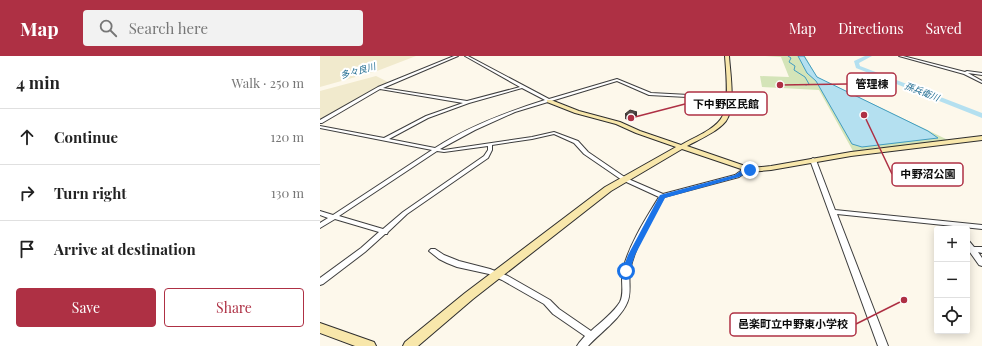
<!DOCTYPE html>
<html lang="en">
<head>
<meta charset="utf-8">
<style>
  body { margin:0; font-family:"Playfair Display","Noto Sans JP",serif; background:#f2f2f2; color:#222 }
  .controls { position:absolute; right:12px; bottom:12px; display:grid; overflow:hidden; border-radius:4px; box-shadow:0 2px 10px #0003 }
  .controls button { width:36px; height:36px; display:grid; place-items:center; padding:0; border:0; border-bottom:1px solid #e0e0e0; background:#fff; color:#222; font:20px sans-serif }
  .stop { position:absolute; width:12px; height:12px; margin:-9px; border:3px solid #1a73e8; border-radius:50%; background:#fff }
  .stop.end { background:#1a73e8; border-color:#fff; box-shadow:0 1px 4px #0008 }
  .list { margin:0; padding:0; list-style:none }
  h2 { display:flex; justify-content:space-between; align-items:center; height:52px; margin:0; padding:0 16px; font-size:17px }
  h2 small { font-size:13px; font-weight:400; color:#767676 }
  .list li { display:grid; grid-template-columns:26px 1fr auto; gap:12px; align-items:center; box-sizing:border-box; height:56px; padding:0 16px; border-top:1px solid #e0e0e0 }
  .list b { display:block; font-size:15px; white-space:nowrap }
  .list em { font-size:13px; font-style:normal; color:#767676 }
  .actions { display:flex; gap:8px; padding:12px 16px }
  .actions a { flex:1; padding:9px 0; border:1px solid #ae3044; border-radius:4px; text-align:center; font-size:14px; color:#ae3044 }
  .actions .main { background:#ae3044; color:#fff }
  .icon { flex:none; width:22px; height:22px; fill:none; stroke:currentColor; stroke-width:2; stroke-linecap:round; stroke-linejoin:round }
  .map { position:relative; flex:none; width:662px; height:290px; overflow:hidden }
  header { display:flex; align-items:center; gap:24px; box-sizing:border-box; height:56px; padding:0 20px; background:#ae3044; color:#fff }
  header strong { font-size:19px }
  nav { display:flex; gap:22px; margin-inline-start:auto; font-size:14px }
  .search { width:280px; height:36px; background:#f2f2f2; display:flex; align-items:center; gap:10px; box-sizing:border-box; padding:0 14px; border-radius:4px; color:#767676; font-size:15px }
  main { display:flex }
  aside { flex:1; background:#fff }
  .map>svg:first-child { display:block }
  .farmland { fill:#f1eacd }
  .green { fill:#d4e4b8 }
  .water { fill:#b4e0f0; stroke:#419cc1 }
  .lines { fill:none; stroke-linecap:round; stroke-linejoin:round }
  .stream { stroke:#419cc1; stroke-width:1 }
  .river { fill:#b4e0f0; fill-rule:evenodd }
  .street-casing { stroke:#3e3e3e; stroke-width:2 }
  .secondary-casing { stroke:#2d2d2d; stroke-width:2 }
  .street { fill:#fff; fill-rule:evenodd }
  .secondary { fill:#f8e7ab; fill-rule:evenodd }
  .wall { fill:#47403e }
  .shaded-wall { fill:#3a3432 }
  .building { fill:#534b48; stroke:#3a3432 }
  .route { fill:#1a73e8 }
  .labels { text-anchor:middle; stroke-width:4; stroke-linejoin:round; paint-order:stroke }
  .far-water-label { font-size:9px; font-style:italic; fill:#206c91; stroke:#fff }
  .leader { fill:none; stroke:#ae3044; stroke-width:1.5 }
  .callout-dot { fill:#ae3044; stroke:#fff; stroke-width:1.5 }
  .callout { fill:#fff; stroke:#ae3044; stroke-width:1.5 }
  .callout-label { font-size:11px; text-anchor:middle; font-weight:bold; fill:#0b0b0b }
</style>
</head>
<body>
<header>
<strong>Map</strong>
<div class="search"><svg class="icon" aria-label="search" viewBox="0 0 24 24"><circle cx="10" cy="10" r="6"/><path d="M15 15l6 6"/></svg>Search here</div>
<nav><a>Map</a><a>Directions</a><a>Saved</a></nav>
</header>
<main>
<aside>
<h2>4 min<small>Walk · 250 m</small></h2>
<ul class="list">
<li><svg class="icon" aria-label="ahead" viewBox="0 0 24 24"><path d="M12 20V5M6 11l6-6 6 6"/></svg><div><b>Continue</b></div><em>120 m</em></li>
<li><svg class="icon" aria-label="right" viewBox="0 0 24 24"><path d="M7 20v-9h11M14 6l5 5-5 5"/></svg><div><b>Turn right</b></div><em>130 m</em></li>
<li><svg class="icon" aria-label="arrive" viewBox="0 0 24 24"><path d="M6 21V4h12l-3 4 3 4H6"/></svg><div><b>Arrive at destination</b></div></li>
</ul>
<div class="actions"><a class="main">Save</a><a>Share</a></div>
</aside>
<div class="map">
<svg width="662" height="290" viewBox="0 0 662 290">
  <rect width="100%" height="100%" fill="#fdf8eb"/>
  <g class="farmland">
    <polygon points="0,0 96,0 57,15 0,31"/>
    <polygon points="56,20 68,26 0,64 0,35"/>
  </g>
  <polygon class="green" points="445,0 485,0 497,21 628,84 533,95 499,34 442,31 440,20 469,21 461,1"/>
  <polygon class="water" points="478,0 484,0 497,21 608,75 618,82 542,91 532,88 496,25 487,17"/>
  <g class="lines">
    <polyline class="stream" points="468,0 471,2 469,6 475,10 474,14 485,21 489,28 486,29"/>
    <polygon class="river" points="545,0 552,0 539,7 540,10 662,57 662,62 536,12 534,5"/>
    <defs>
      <g id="street">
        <path d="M134,0H138L63,32L147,45L200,31L145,0H148L229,43L297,23L331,37L369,39L409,55L406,56L367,41L329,39L297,25L195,56L155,74L120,93L124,94L212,81L234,76L258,85L268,96L306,122L343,138L415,119L425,112H429L430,113L429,114L419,121L344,141C331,164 316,187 310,214C308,224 312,237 307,247C301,262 279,278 268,290H257L259,287L265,280L233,258L224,248L182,224L169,218L137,211L127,207L119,203L109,195L111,193H115L124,199L139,205L170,213L188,220L230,244L239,253L271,275C280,267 294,256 300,246C305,236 300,223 303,213C310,187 325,164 339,141L302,124L264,98L254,87L234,78L212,83L172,89V94L168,102L87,158L68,176L67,178H65L45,196L3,228L0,229V222L41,192L59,176L15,163L0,172V167L8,162L0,159V155L13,159L112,94L0,72V70L64,82L106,60L143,47L60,33L2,67H0V64L58,31ZM202,32L225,44C187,56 149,70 115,92L69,83L108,62L149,47ZM168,90V94L164,100L83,156L63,173L19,160L117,95L124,96Z"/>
        <polygon points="579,0 583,0 645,16 647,15 662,17 662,19 648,17 662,25 662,27 644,18"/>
        <polygon points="493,102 496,104 515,154 662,169 662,173 517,158 568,290 558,290 490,104"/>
        <polygon points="647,185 649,185 654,191 662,191 662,197 658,196 662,202 662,210 659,209 647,192"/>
      </g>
      <g id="secondary">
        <path d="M405,0H409C410,16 416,51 406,65C397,76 380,83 367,90L431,112L451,110L531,96L662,80V84L531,100L451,114L430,116L362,93L291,135L153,243L98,290H83L85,286L145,237L285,131L356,91L316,77L296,68L255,57L227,46V44H231L259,55L300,66L320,75L361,89C373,82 396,73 402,61C410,50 406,14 405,0Z"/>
        <polygon points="0,267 54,286 56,290 35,290 0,277"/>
      </g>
    </defs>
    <use href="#street" class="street-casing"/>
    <use href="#secondary" class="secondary-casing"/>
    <use href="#street" class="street"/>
    <use href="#secondary" class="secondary"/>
  </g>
  <polygon class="wall" points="317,56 317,60 312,65 305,63 305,58"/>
  <polygon class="shaded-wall" points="317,56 317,60 312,65 312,60"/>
  <polygon class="building" points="310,54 317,56 312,60 305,58"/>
  <polygon class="route" points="425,112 433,114 419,121 345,142 315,199 309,217 304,217 302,215 308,199 340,139 415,119"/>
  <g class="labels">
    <g class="far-water-label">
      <text transform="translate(38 15) rotate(-16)" y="3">多々良川</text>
      <text transform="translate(602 36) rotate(21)" y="3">孫兵衛川</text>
    </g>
  </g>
  <path class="leader" d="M460 29L527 28M311 62L365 48M544 59L572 118M584 244L536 268"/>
  <g class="callout-dot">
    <circle cx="460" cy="29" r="4"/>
    <circle cx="311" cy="62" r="4"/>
    <circle cx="544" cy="59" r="4"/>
    <circle cx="584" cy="244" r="4"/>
  </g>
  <g class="callout">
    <rect x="527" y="17" width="49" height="23" rx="4"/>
    <rect x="365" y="36" width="82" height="23" rx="4"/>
    <rect x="572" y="107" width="71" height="23" rx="4"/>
    <rect x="410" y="257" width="126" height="23" rx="4"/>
  </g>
  <g class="callout-label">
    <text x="552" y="32">管理棟</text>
    <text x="406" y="52">下中野区民館</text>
    <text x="608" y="122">中野沼公園</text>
    <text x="473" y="272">邑楽町立中野東小学校</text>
  </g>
</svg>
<div class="controls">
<button>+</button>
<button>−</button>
<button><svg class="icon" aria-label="locate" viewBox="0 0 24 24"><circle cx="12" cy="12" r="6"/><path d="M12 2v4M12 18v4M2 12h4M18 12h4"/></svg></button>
</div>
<div class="stop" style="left:306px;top:215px"></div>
<div class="stop end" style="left:430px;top:114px"></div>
</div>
</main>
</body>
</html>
